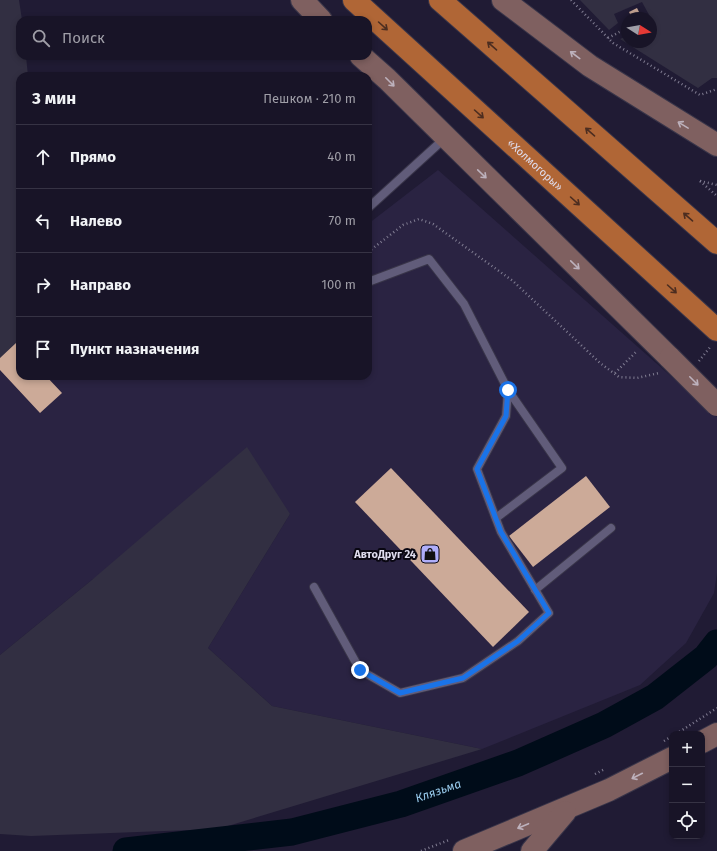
<!DOCTYPE html>
<html lang="ru">
<head>
<meta charset="utf-8">
<style>
  body { margin:0; font-family:"Fira Sans",sans-serif; background:#211d2f; color:#f1f3f6 }
  .controls { position:absolute; right:12px; bottom:12px; display:grid; overflow:hidden; border-radius:8px; box-shadow:0 2px 6px #0003 }
  .controls button { width:36px; height:36px; display:grid; place-items:center; padding:0; border:0; border-bottom:1px solid #363344; background:#181427; color:#f1f3f6; font:20px sans-serif }
  .compass { position:absolute; left:621px; top:12px; width:36px; height:36px; border-radius:50%; background:#181427; box-shadow:0 2px 6px #0003; rotate:101deg }
  .stop { position:absolute; width:12px; height:12px; margin:-9px; border:3px solid #1a73e8; border-radius:50%; background:#fff }
  .stop.end { background:#1a73e8; border-color:#fff; box-shadow:0 1px 4px #0008 }
  .list { margin:0; padding:0; list-style:none }
  h2 { display:flex; justify-content:space-between; align-items:center; height:52px; margin:0; padding:0 16px; font-size:17px }
  h2 small { font-size:13px; font-weight:400; color:#9f9ea7 }
  .list li { display:grid; grid-template-columns:26px 1fr auto; gap:12px; align-items:center; box-sizing:border-box; height:64px; padding:0 16px; border-top:1px solid #363344 }
  .list b { display:block; font-size:15px; white-space:nowrap }
  .list em { font-size:13px; font-style:normal; color:#9f9ea7 }
  .icon { flex:none; width:22px; height:22px; fill:none; stroke:currentColor; stroke-width:2; stroke-linecap:round; stroke-linejoin:round }
  .map { position:relative; flex:none; width:717px; height:851px; overflow:hidden }
  .search { position:absolute; background:#181427; box-shadow:0 2px 6px #0003; left:16px; top:16px; width:356px; height:44px; display:flex; align-items:center; gap:10px; box-sizing:border-box; padding:0 14px; border-radius:12px; color:#9f9ea7; font-size:15px }
  .panel { position:absolute; background:#181427; box-shadow:0 2px 6px #0003; left:16px; top:72px; width:356px; height:308px; border-radius:12px }
  .map>svg:first-child { display:block }
  .built { fill:#2a2342 }
  .green { fill:#322f42 }
  .lines { fill:none; stroke-linecap:round; stroke-linejoin:round }
  .river { stroke:#000c19; stroke-width:27 }
  .building { fill:#ccaa98 }
  .service-casing { stroke:#393549; stroke-width:10 }
  .secondary-casing { stroke:#393549; stroke-width:24 }
  .trunk-casing { stroke:#393549; stroke-width:24 }
  .path { stroke:#807d92; stroke-width:2.5; stroke-dasharray:1 3; stroke-linecap:butt }
  .service { stroke:#615c7a; stroke-width:8 }
  .secondary { stroke:#7f6060; stroke-width:22 }
  .trunk { stroke:#b06636; stroke-width:22 }
  .secondary-bridge-casing { stroke:#393549; stroke-width:24; stroke-linecap:butt }
  .secondary-bridge { stroke:#7f6060; stroke-width:22 }
  .oneway { stroke:#4c2d20 }
  .oneway2 { stroke:#bdb1bc }
  .route { stroke:#1a73e8; stroke-width:5 }
  .labels { text-anchor:middle; stroke-width:4; stroke-linejoin:round; paint-order:stroke }
  .street-label { font-size:11px; fill:#dfddee; stroke:#090712 }
  .poi-label { font-size:11px; font-weight:bold; fill:#dfddee; stroke:#090712; text-anchor:end }
  .water-label { font-size:12px; font-style:italic; fill:#9ce; stroke:#090712 }
</style>
</head>
<body>
<div class="map">
<svg width="717" height="851" viewBox="0 0 717 851">
  <rect width="100%" height="100%" fill="#201b34"/>
  <polygon class="built" points="438,170 717,417 717,573 714,593 686,643 640,685 482,749 272,706 208,648 290,514 93,579 0,655 0,358 20,376 368,376 368,224"/>
  <g class="green">
    <polygon points="0,0 19,0 22,20 20,20 20,56 26,56 28,76 20,76 20,350 0,358"/>
    <polygon points="580,0 717,0 717,78 712,78 698,88 620,39 627,36 627,42 651,42 651,24 653,22 642,2 614,14 618,23 609,30"/>
    <polygon points="247,447 290,514 208,648 272,706 482,749 218,829 31,836 0,834 0,655 93,579"/>
  </g>
  <g class="lines">
    <path class="river" id="s1" d="M126,851L292,832L401,804L518,763L604,725L655,697L706,657L717,643"/>
  </g>
  <g class="building">
    <polygon points="637,8 642,18 632,18 629,12"/>
    <polygon points="16,343 20,347 20,376 46,376 62,393 40,413 0,370 0,358"/>
    <polygon points="391,468 529,612 493,647 355,502"/>
    <polygon points="586,476 610,507 533,567 509,536"/>
  </g>
  <g class="lines">
    <defs>
      <g id="service">
        <polyline points="368,208 445,138"/>
        <polyline points="496,518 562,468 508,390"/>
        <polyline points="314,587 360,670 400,693 463,678 518,641 549,613 501,532 477,469 506,416 508,390 464,304 429,259 368,282"/>
        <polyline points="535,590 611,528"/>
      </g>
      <g id="secondary">
        <polyline points="302,0 321,20"/>
        <polyline points="503,0 590,66 717,145"/>
        <polyline points="361,56 387,79 670,358"/>
        <polyline points="702,742 717,734"/>
        <polyline points="464,851 609,790 672,758"/>
        <polyline points="532,851 565,812"/>
      </g>
      <g id="trunk">
        <path id="s2" d="M354,0L717,330"/>
        <polyline points="440,0 717,243"/>
      </g>
    </defs>
    <use href="#service" class="service-casing"/>
    <use href="#secondary" class="secondary-casing"/>
    <use href="#trunk" class="trunk-casing"/>
    <g class="path">
      <polyline points="571,0 613,43 700,95 717,89"/>
      <polyline points="608,38 627,28"/>
      <polyline points="700,181 717,196"/>
      <polyline points="700,181 717,185"/>
      <polyline points="368,252 403,225 419,219 433,224 513,281 600,363 619,377 637,378 659,373"/>
      <polyline points="699,361 711,346"/>
      <polyline points="615,373 637,351"/>
      <polyline points="676,734 717,708"/>
      <polyline points="664,741 672,736"/>
      <polyline points="595,774 605,769"/>
      <polyline points="421,851 449,840"/>
    </g>
    <use href="#service" class="service"/>
    <use href="#secondary" class="secondary"/>
    <use href="#trunk" class="trunk"/>
    <defs>
      <polyline id="secondary-bridge" points="670,358 717,405"/>
    </defs>
    <use href="#secondary-bridge" class="secondary-bridge-casing"/>
    <use href="#secondary-bridge" class="secondary-bridge"/>
  </g>
  <defs><path id="oneway-shaft" d="M-6 0H5M1.5-3L5.5 0L1.5 3" fill="none" stroke-width="1.6" stroke-linecap="round" stroke-linejoin="round"/></defs>
  <g class="oneway">
    <use href="#oneway-shaft" transform="translate(383 26) rotate(42)"/>
    <use href="#oneway-shaft" transform="translate(492 46) rotate(-139)"/>
    <use href="#oneway-shaft" transform="translate(479 114) rotate(42)"/>
    <use href="#oneway-shaft" transform="translate(590 132) rotate(-139)"/>
    <use href="#oneway-shaft" transform="translate(575 201) rotate(42)"/>
    <use href="#oneway-shaft" transform="translate(688 217) rotate(-139)"/>
    <use href="#oneway-shaft" transform="translate(672 289) rotate(42)"/>
  </g>
  <g class="oneway2">
    <use href="#oneway-shaft" transform="translate(575 55) rotate(-143)"/>
    <use href="#oneway-shaft" transform="translate(390 82) rotate(45)"/>
    <use href="#oneway-shaft" transform="translate(683 125) rotate(-149)"/>
    <use href="#oneway-shaft" transform="translate(482 174) rotate(44)"/>
    <use href="#oneway-shaft" transform="translate(575 265) rotate(44)"/>
    <use href="#oneway-shaft" transform="translate(694 381) rotate(45)"/>
    <use href="#oneway-shaft" transform="translate(637 776) rotate(153)"/>
    <use href="#oneway-shaft" transform="translate(523 826) rotate(157)"/>
  </g>
  <g class="lines">
    <polyline class="route" points="360,670 400,693 463,678 518,641 549,613 501,532 477,469 506,416 508,390"/>
  </g>
  <defs>
    <symbol id="shop-square" viewBox="-11 -11 22 22"><rect x="-9" y="-9" width="18" height="18" rx="4" fill="#afaefa" stroke="#090712"/><path d="M-5-2.5h2.3a2.7 3.5 0 0 1 5.4 0H5L5.5 6h-11ZM-1.5-2.5h3a1.5 2.3 0 0 0-3 0Z" fill="#111"/></symbol>
  </defs>
  <g fill-rule="evenodd">
    <use href="#shop-square" x="419" y="543" width="22" height="22"/>
  </g>
  <g class="labels">
    <g class="street-label">
      <text dy="4" stroke="none"><textPath href="#s2" startOffset="245">«Холмогоры»</textPath></text>
    </g>
    <g class="poi-label">
      <text x="416" y="558">АвтоДруг 24</text>
    </g>
    <g class="water-label">
      <text dy="4" stroke="none"><textPath href="#s1" startOffset="319">Клязьма</textPath></text>
    </g>
  </g>
</svg>
<div class="controls">
<button>+</button>
<button>−</button>
<button><svg class="icon" aria-label="locate" viewBox="0 0 24 24"><circle cx="12" cy="12" r="6"/><path d="M12 2v4M12 18v4M2 12h4M18 12h4"/></svg></button>
</div>
<svg class="compass" viewBox="-18 -18 36 36"><path d="M0-13l5 13h-10z" fill="#e53935"/><path d="M0 13l5-13h-10z" fill="#9f9ea7"/></svg>
<div class="stop" style="left:508px;top:390px"></div>
<div class="stop end" style="left:360px;top:670px"></div>
<div class="search"><svg class="icon" aria-label="search" viewBox="0 0 24 24"><circle cx="10" cy="10" r="6"/><path d="M15 15l6 6"/></svg>Поиск</div>
<section class="panel">
<h2>3 мин<small>Пешком · 210 m</small></h2>
<ul class="list">
<li><svg class="icon" aria-label="ahead" viewBox="0 0 24 24"><path d="M12 20V5M6 11l6-6 6 6"/></svg><div><b>Прямо</b></div><em>40 m</em></li>
<li><svg class="icon" aria-label="left" viewBox="0 0 24 24"><path d="M17 20v-9H6M10 6l-5 5 5 5"/></svg><div><b>Налево</b></div><em>70 m</em></li>
<li><svg class="icon" aria-label="right" viewBox="0 0 24 24"><path d="M7 20v-9h11M14 6l5 5-5 5"/></svg><div><b>Направо</b></div><em>100 m</em></li>
<li><svg class="icon" aria-label="arrive" viewBox="0 0 24 24"><path d="M6 21V4h12l-3 4 3 4H6"/></svg><div><b>Пункт назначения</b></div></li>
</ul>
</section>
</div>
</body>
</html>
